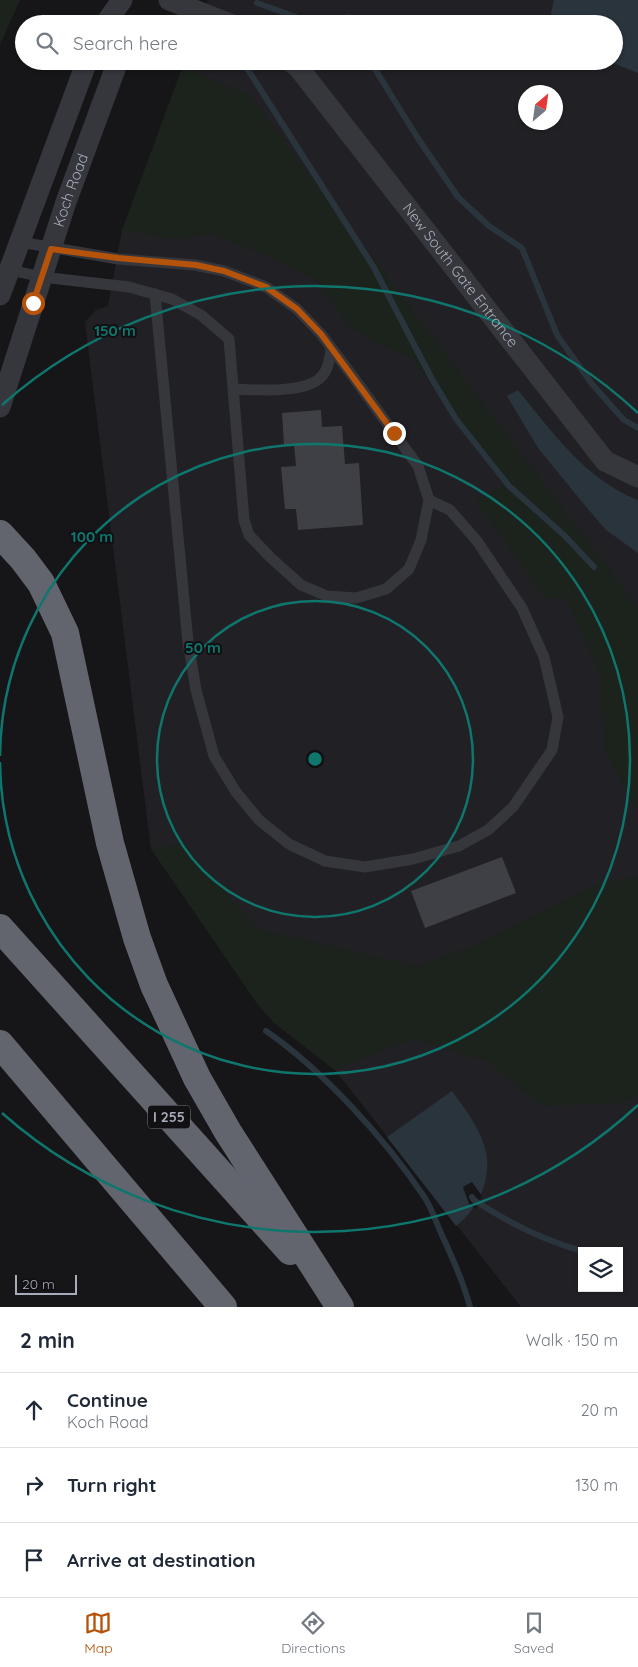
<!DOCTYPE html>
<html lang="en">
<head>
<meta charset="utf-8">
<style>
  body { margin:0; font-family:Quicksand,sans-serif; background:#f2f2f3; color:#1f2937 }
  .controls { position:absolute; right:15px; bottom:15px; display:grid; overflow:hidden; border-radius:0px; box-shadow:0 1px 4px #0004 }
  .controls button { width:45px; height:45px; display:grid; place-items:center; padding:0; border:0; border-bottom:1px solid #e0e1e3; background:#fff; color:#1f2937; font:25px sans-serif }
  .compass { position:absolute; left:518px; top:85px; width:45px; height:45px; border-radius:50%; background:#fff; box-shadow:0 1px 4px #0004; rotate:29deg }
  .scale { position:absolute; left:15px; bottom:12px; width:62px; box-sizing:border-box; padding-left:5px; border:2px solid #a6acb9; border-top:0; font-size:14px; line-height:18px; white-space:nowrap; color:#a6acb9; -webkit-text-stroke:4px #111013; paint-order:stroke }
  .stop { position:absolute; width:15px; height:15px; margin:-11px; border:4px solid #b45309; border-radius:50%; background:#fff }
  .stop.end { background:#b45309; border-color:#fff; box-shadow:0 1px 5px #0008 }
  .list { margin:0; padding:0; list-style:none }
  h2 { display:flex; justify-content:space-between; align-items:center; height:65px; margin:0; padding:0 20px; font-size:21px }
  h2 small { font-size:16px; font-weight:400; color:#747a83 }
  .list li { display:grid; grid-template-columns:32px 1fr auto; gap:15px; align-items:center; box-sizing:border-box; height:75px; padding:0 20px; border-top:1px solid #e0e1e3 }
  .list b { display:block; font-size:19px; white-space:nowrap }
  .list p { margin:0; font-size:16px; white-space:nowrap; color:#747a83 }
  .list em { font-size:16px; font-style:normal; color:#747a83 }
  .icon { flex:none; width:28px; height:28px; fill:none; stroke:currentColor; stroke-width:2; stroke-linecap:round; stroke-linejoin:round }
  .map { position:relative; flex:none; width:638px; height:1307px; overflow:hidden }
  .search { position:absolute; background:#fff; box-shadow:0 1px 4px #0004; left:15px; right:15px; top:15px; height:55px; display:flex; align-items:center; gap:12px; box-sizing:border-box; padding:0 18px; border-radius:28px; color:#747a83; font-size:19px }
  .sheet { height:290px; background:#fff }
  nav { display:flex; justify-content:space-around; align-items:center; box-sizing:border-box; height:70px; border-top:1px solid #e0e1e3; background:#fff; font-size:14px; color:#747a83 }
  nav a { display:grid; justify-items:center; gap:2px }
  nav .on { color:#b45309 }
  .map>svg:first-child { display:block }
  .built { fill:#212125; fill-rule:evenodd }
  .green { fill:#1b231c }
  .water { fill:#2a343d }
  .pier { fill:#161518 }
  .lines { fill:none; stroke-linecap:round; stroke-linejoin:round }
  .stream { stroke:#2a343d; stroke-width:6 }
  .building { fill:#3f4045 }
  .lane { stroke:#36373d; stroke-width:11 }
  .street { stroke:#36373d; stroke-width:21 }
  .highway { stroke:#62656e; stroke-width:28 }
  .route { stroke:#b45309; stroke-width:6 }
  .ring { fill:none; stroke:#0f766e; stroke-width:2.5 }
  .labels { text-anchor:middle; stroke-width:4; stroke-linejoin:round; paint-order:stroke }
  .shield { fill:#111013; stroke:#797d87; stroke-width:1 }
  .shield-label { font-size:14px; font-weight:bold; fill:#a6acb9 }
  .street-label { font-size:15px; fill:#a6acb9; stroke:#111013 }
  .centre { fill:#0f766e; stroke:#111013; stroke-width:2.5 }
  .ring-label { font-size:15px; text-anchor:middle; font-weight:bold; fill:#0f766e; stroke:#111013; stroke-width:4; stroke-linejoin:round; paint-order:stroke }
</style>
</head>
<body>
<div class="map">
<svg width="638" height="1307" viewBox="0 0 638 1307">
  <rect width="100%" height="100%" fill="#161518"/>
  <path class="built" d="M208,0H638V1307H521L335,1070L274,1023L256,1002L151,849L85,322L96,310L108,306L122,230L185,61H614V24H199ZM526,92H556V122H526ZM582,1251H619V1288H582Z"/>
  <g class="green">
    <polygon points="0,0 20,0 0,45"/>
    <polygon points="183,66 250,96 638,607 638,813 604,750 600,673 565,597 545,599 476,501 504,484 411,357 379,345 349,326 316,280 258,252 212,234 172,239 122,230"/>
    <polygon points="180,844 259,929 418,966 475,945 594,885 638,876 638,1096 623,1103 542,1106 486,1061 413,1039 335,1070 274,1023 256,1002 151,849"/>
  </g>
  <g class="water">
    <polygon points="554,0 638,0 638,73 608,61 614,61 614,24 551,24 551,13"/>
    <path d="M518,390C552,432 586,480 638,500V553L606,530L587,508L538,448L507,396Z"/>
    <path d="M452,1091C476,1124 500,1154 480,1196C473,1209 468,1217 456,1226L387,1137Z"/>
  </g>
  <polygon class="pier" points="472,1182 482,1196 476,1209 469,1204 463,1187"/>
  <g class="lines">
    <g class="stream">
      <polyline points="257,3 316,24"/>
      <polyline points="348,17 348,24"/>
      <polyline points="239,61 248,70 373,266 432,379 456,419 509,486 565,536 594,567"/>
      <polyline points="370,61 417,137 458,197 489,226 522,248 557,335 592,384 624,420 638,428"/>
      <path d="M266,1031C324,1071 386,1140 425,1198C432,1209 436,1222 441,1233C452,1257 463,1281 470,1307"/>
      <path d="M472,1197L474,1200C507,1222 543,1240 582,1251"/>
    </g>
  </g>
  <g class="building">
    <polygon points="321,410 322,427 342,426 345,464 359,463 363,525 298,530 296,509 285,509 281,467 296,466 294,444 284,445 282,413"/>
    <polygon points="502,857 516,893 425,928 411,891"/>
  </g>
  <g class="lines">
    <g class="lane">
      <polyline points="10,270 42,277 129,287 172,299 201,315 229,339 244,520 249,535 270,557 301,585 327,596 356,598 386,589 409,569 421,540 429,500 418,466 354,378 321,334 297,309 266,287 224,271 195,265 118,259 20,242"/>
      <polyline points="155,294 188,642 196,690 214,756 236,792 259,820 289,844 325,861 365,867 413,859 459,846 488,830 513,807 552,750 558,717 544,657 522,608 477,541 450,510 429,500"/>
      <path d="M234,389C255,390 307,394 322,376C328,370 330,358 331,350"/>
    </g>
    <g class="street">
      <polyline points="169,0 230,24"/>
      <polyline points="105,24 122,0"/>
      <path id="s1" d="M290,61L298,67L605,461L638,477"/>
      <polyline points="0,295 87,61"/>
      <path id="s2" d="M0,407L66,202L118,61"/>
    </g>
    <g class="highway">
      <polyline points="0,534 23,559 41,583 65,633 110,843 137,938 154,985 197,1078 228,1132 340,1307"/>
      <polyline points="0,928 290,1251"/>
      <polyline points="0,1044 223,1307"/>
    </g>
  </g>
  <g class="lines">
    <polyline class="route" points="33,303 51,249 118,258 196,265 224,271 266,287 297,309 321,334 394,433"/>
  </g>
  <g class="ring">
    <circle cx="315" cy="759" r="158"/>
    <path d="M0 756A315 315 0 1 1 0 762"/>
    <path d="M638 1105A473 473 0 0 1 2 1113M2 405A473 473 0 0 1 638 413"/>
  </g>
  <g class="labels">
    <rect class="shield" x="148" y="1105.5" width="42" height="23" rx="4"/>
    <g class="shield-label">
      <text x="169" y="1122">I 255</text>
    </g>
    <g class="street-label">
      <text dy="5" stroke="none"><textPath href="#s2" startOffset="228">Koch Road</textPath></text>
      <text dy="5" stroke="none"><textPath href="#s1" startOffset="274">New South Gate Entrance</textPath></text>
    </g>
  </g>
  <circle cx="315" cy="759" r="8" class="centre"/>
  <g class="ring-label">
    <text x="115" y="336">150 m</text>
    <text x="92" y="542">100 m</text>
    <text x="203" y="653">50 m</text>
  </g>
</svg>
<div class="controls">
<button><svg class="icon" aria-label="layers" viewBox="0 0 24 24"><path d="M12 4l9 5-9 5-9-5zM3 14l9 5 9-5"/></svg></button>
</div>
<svg class="compass" viewBox="-18 -18 36 36"><path d="M0-13l5 13h-10z" fill="#e53935"/><path d="M0 13l5-13h-10z" fill="#747a83"/></svg>
<div class="scale">20 m</div>
<div class="stop" style="left:33px;top:303px"></div>
<div class="stop end" style="left:394px;top:433px"></div>
<div class="search"><svg class="icon" aria-label="search" viewBox="0 0 24 24"><circle cx="10" cy="10" r="6"/><path d="M15 15l6 6"/></svg>Search here</div>
</div>
<section class="sheet">
<h2>2 min<small>Walk · 150 m</small></h2>
<ul class="list">
<li><svg class="icon" aria-label="ahead" viewBox="0 0 24 24"><path d="M12 20V5M6 11l6-6 6 6"/></svg><div><b>Continue</b><p>Koch Road</p></div><em>20 m</em></li>
<li><svg class="icon" aria-label="right" viewBox="0 0 24 24"><path d="M7 20v-9h11M14 6l5 5-5 5"/></svg><div><b>Turn right</b></div><em>130 m</em></li>
<li><svg class="icon" aria-label="arrive" viewBox="0 0 24 24"><path d="M6 21V4h12l-3 4 3 4H6"/></svg><div><b>Arrive at destination</b></div></li>
</ul>
</section>
<nav>
<a class="on"><svg class="icon" aria-label="map" viewBox="0 0 24 24"><path d="M3 6l6-2 6 2 6-2v14l-6 2-6-2-6 2zM9 4v14M15 6v14"/></svg>Map</a>
<a><svg class="icon" aria-label="directions" viewBox="0 0 24 24"><path d="M12 3l9 9-9 9-9-9zM9 14v-3h6M13 9l2 2-2 2"/></svg>Directions</a>
<a><svg class="icon" aria-label="saved" viewBox="0 0 24 24"><path d="M7 4h10v16l-5-4-5 4z"/></svg>Saved</a>
</nav>
</body>
</html>
